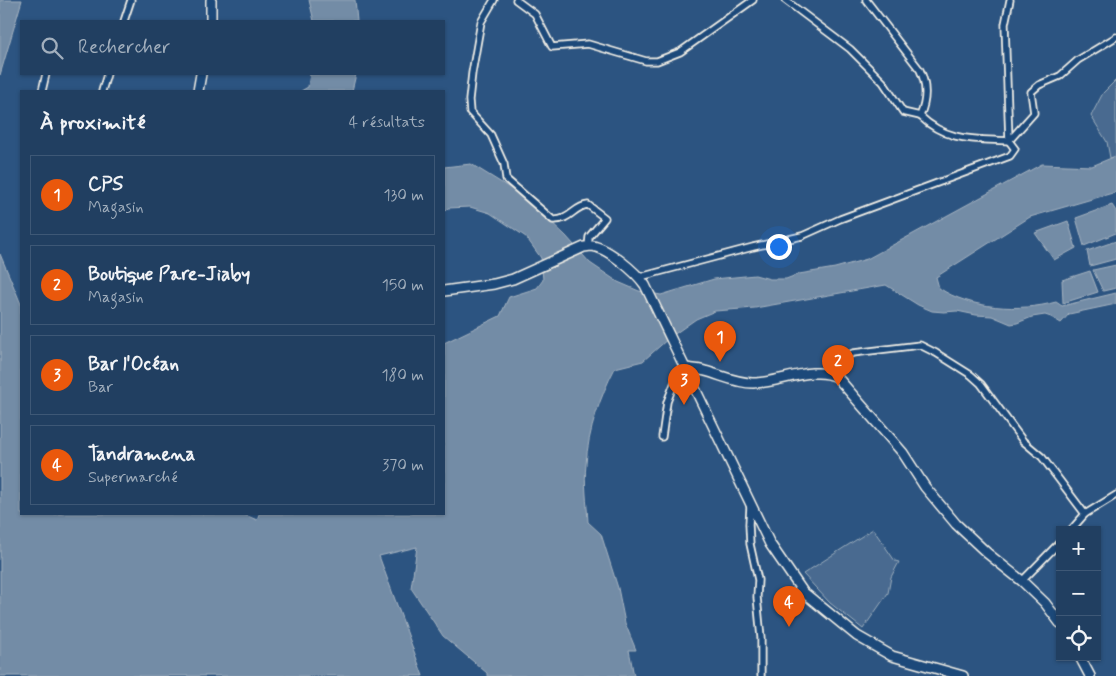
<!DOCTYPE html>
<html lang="fr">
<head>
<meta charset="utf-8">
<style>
  body { margin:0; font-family:Mynerve,sans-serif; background:#294667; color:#f1f3f6 }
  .controls { position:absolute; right:15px; bottom:15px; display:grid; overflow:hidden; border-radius:0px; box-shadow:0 1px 4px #0004 }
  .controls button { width:45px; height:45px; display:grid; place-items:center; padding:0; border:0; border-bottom:1px solid #3e5876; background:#213f61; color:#f1f3f6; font:25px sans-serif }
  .you { position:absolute; left:778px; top:246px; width:18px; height:18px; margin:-12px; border:4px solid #fff; border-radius:50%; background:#1a73e8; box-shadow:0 0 0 8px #1a73e833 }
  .badge { display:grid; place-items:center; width:32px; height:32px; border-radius:50%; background:#ea580c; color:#fff; font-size:16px; font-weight:700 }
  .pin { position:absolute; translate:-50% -41px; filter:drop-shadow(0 1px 2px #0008) }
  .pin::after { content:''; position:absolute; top:26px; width:18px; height:15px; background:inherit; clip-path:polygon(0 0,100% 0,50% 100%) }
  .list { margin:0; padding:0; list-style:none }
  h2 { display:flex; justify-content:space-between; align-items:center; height:65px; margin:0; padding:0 20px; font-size:21px }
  h2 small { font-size:16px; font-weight:400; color:#a2afbd }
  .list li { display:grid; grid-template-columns:32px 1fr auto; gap:15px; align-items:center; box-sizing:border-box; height:80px; margin:0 10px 10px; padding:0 10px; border:1px solid #3e5876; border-radius:0px }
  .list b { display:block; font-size:19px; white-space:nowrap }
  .list p { margin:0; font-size:16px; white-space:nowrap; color:#a2afbd }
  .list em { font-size:16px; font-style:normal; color:#a2afbd }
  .icon { flex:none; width:28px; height:28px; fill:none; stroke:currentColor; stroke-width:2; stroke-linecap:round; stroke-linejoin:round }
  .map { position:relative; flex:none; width:1116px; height:676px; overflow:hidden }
  .search { position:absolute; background:#213f61; box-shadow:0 1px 4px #0004; left:20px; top:20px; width:425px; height:55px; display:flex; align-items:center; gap:12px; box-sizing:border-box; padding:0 18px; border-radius:0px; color:#a2afbd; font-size:19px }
  .panel { position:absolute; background:#213f61; box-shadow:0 1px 4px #0004; left:20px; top:90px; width:425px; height:425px; border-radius:0px }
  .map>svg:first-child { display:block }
  .green { fill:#496b90; stroke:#9eaebc }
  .water { fill:#738ca6; stroke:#a7b4c0 }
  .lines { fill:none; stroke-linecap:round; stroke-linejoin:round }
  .street-casing { stroke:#f4f1e8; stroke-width:9 }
  .secondary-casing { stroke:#f4f1e8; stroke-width:12 }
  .street { stroke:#1f4a7a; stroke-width:5.5 }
  .secondary { stroke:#1f4a7a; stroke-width:9 }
</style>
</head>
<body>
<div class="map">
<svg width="1116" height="676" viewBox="0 0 1116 676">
  <rect width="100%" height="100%" fill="#2c5481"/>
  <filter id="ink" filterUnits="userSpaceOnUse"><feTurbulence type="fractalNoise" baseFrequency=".02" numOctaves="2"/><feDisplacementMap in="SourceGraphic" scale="10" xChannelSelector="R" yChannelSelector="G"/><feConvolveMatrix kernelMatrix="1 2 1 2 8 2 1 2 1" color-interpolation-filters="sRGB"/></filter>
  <g filter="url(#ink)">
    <g class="green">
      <polygon points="1116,80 1116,156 1110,158 1107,142 1091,116 1103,93"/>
      <polygon points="873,529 895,561 899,562 891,577 888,593 863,629 830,603 803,574"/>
    </g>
    <g class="water">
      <polygon points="0,0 22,0 0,75"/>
      <polygon points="309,0 355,0 357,21 314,21"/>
      <polygon points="310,74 356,74 352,91 301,91 308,87"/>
      <path d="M1116,156V192L1030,217L936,277L939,288C970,309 1020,312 1056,302L1062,306L1116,293V304L1069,314L1061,323L1051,317L1045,315L1032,317L1017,323L1011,324L992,316L976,315L957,311L944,312L932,311L918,305L886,285L755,308L715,311L696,319L669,338L643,361L615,368C600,397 588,431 586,464C584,483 587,503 588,522L601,534L618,588L625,623L636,650H629L634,676H487V673L443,636L411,588L417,547L379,556L423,676H0V254L21,304V514H243L257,520L259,514H444V343L500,316L509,297L537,288L543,280L541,258L526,237L490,213L470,207L448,208L444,212V167L471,164L526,198L566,236L590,263L618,282L639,291L661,295L714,279L755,275L770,279H786L799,274L835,268L867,259L1042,164L1092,166Z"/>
      <polygon points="1112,205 1116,211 1116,233 1084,246 1076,218"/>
      <polygon points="1068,221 1076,248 1054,260 1035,233"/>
      <polygon points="1116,241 1116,259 1090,266 1087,251"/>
      <polygon points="1116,265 1116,288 1103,291 1093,270"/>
      <polygon points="1090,271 1098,292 1063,303 1062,280"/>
    </g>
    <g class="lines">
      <defs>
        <g id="street">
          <path d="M494,0L481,22L472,73L469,100L470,112L491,135L504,164L506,179L553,220C570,221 574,206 588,205L605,218L589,237L588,247"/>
          <polyline points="516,0 535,14 552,47 588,44 646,61 657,61 680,52 753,0"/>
          <path d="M785,0L850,49L883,82L903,112L920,116C927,100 927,85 920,70L866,0"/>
          <polyline points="124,21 131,0"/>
          <polyline points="42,91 46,74"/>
          <polyline points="102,91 107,74"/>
          <path d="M920,116C947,142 975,139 1009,141L1034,113L1031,92L1039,85L1060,76L1078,60L1116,37"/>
          <polyline points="640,277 753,247 802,236 840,219 1010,156 1015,149 1009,141 1005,24 1010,0"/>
          <polyline points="831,374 841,359 853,353 920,345 936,353 971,375 981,384 1023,441 1042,457 1085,514"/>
          <polyline points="662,437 667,402 679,371 685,368"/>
          <polyline points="750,507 749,524 750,544 758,580 757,597 761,638 761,676"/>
          <polyline points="1071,530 1085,514 1116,495"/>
          <polyline points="1022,581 1060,542"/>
        </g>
        <g id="secondary">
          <polyline points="211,21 211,0"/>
          <polyline points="198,91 201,74"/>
          <path d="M444,291L494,284L513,279L584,247C587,247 590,246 592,246C608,248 636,272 645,285L770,544L803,592L857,636L892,656L963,676"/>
          <path d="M685,368C692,369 698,369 705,371C721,375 736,383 753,383C779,383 814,365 837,377L903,453L925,487L956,524L987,553L1022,581L1045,603L1060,623"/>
          <polyline points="1080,657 1090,676"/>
        </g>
      </defs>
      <use href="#street" class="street-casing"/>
      <use href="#secondary" class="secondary-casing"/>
      <use href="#street" class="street"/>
      <use href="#secondary" class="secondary"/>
    </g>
  </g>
</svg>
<div class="controls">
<button>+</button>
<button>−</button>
<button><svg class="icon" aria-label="locate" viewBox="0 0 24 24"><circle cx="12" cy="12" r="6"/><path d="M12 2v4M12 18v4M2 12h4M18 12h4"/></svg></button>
</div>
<div class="you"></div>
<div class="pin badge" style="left:720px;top:362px">1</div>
<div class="pin badge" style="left:838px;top:386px">2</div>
<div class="pin badge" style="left:684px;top:405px">3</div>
<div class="pin badge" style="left:789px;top:627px">4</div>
<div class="search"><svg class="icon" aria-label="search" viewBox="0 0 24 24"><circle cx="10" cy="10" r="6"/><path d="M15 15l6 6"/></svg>Rechercher</div>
<section class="panel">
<h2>À proximité<small>4 résultats</small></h2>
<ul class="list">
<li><span class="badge">1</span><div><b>CPS</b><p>Magasin</p></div><em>130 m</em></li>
<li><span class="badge">2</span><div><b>Boutique Pare-Jiaby</b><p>Magasin</p></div><em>150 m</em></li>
<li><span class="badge">3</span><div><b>Bar l'Océan</b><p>Bar</p></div><em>180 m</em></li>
<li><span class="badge">4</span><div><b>Tandramena</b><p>Supermarché</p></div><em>370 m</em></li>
</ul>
</section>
</div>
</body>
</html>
